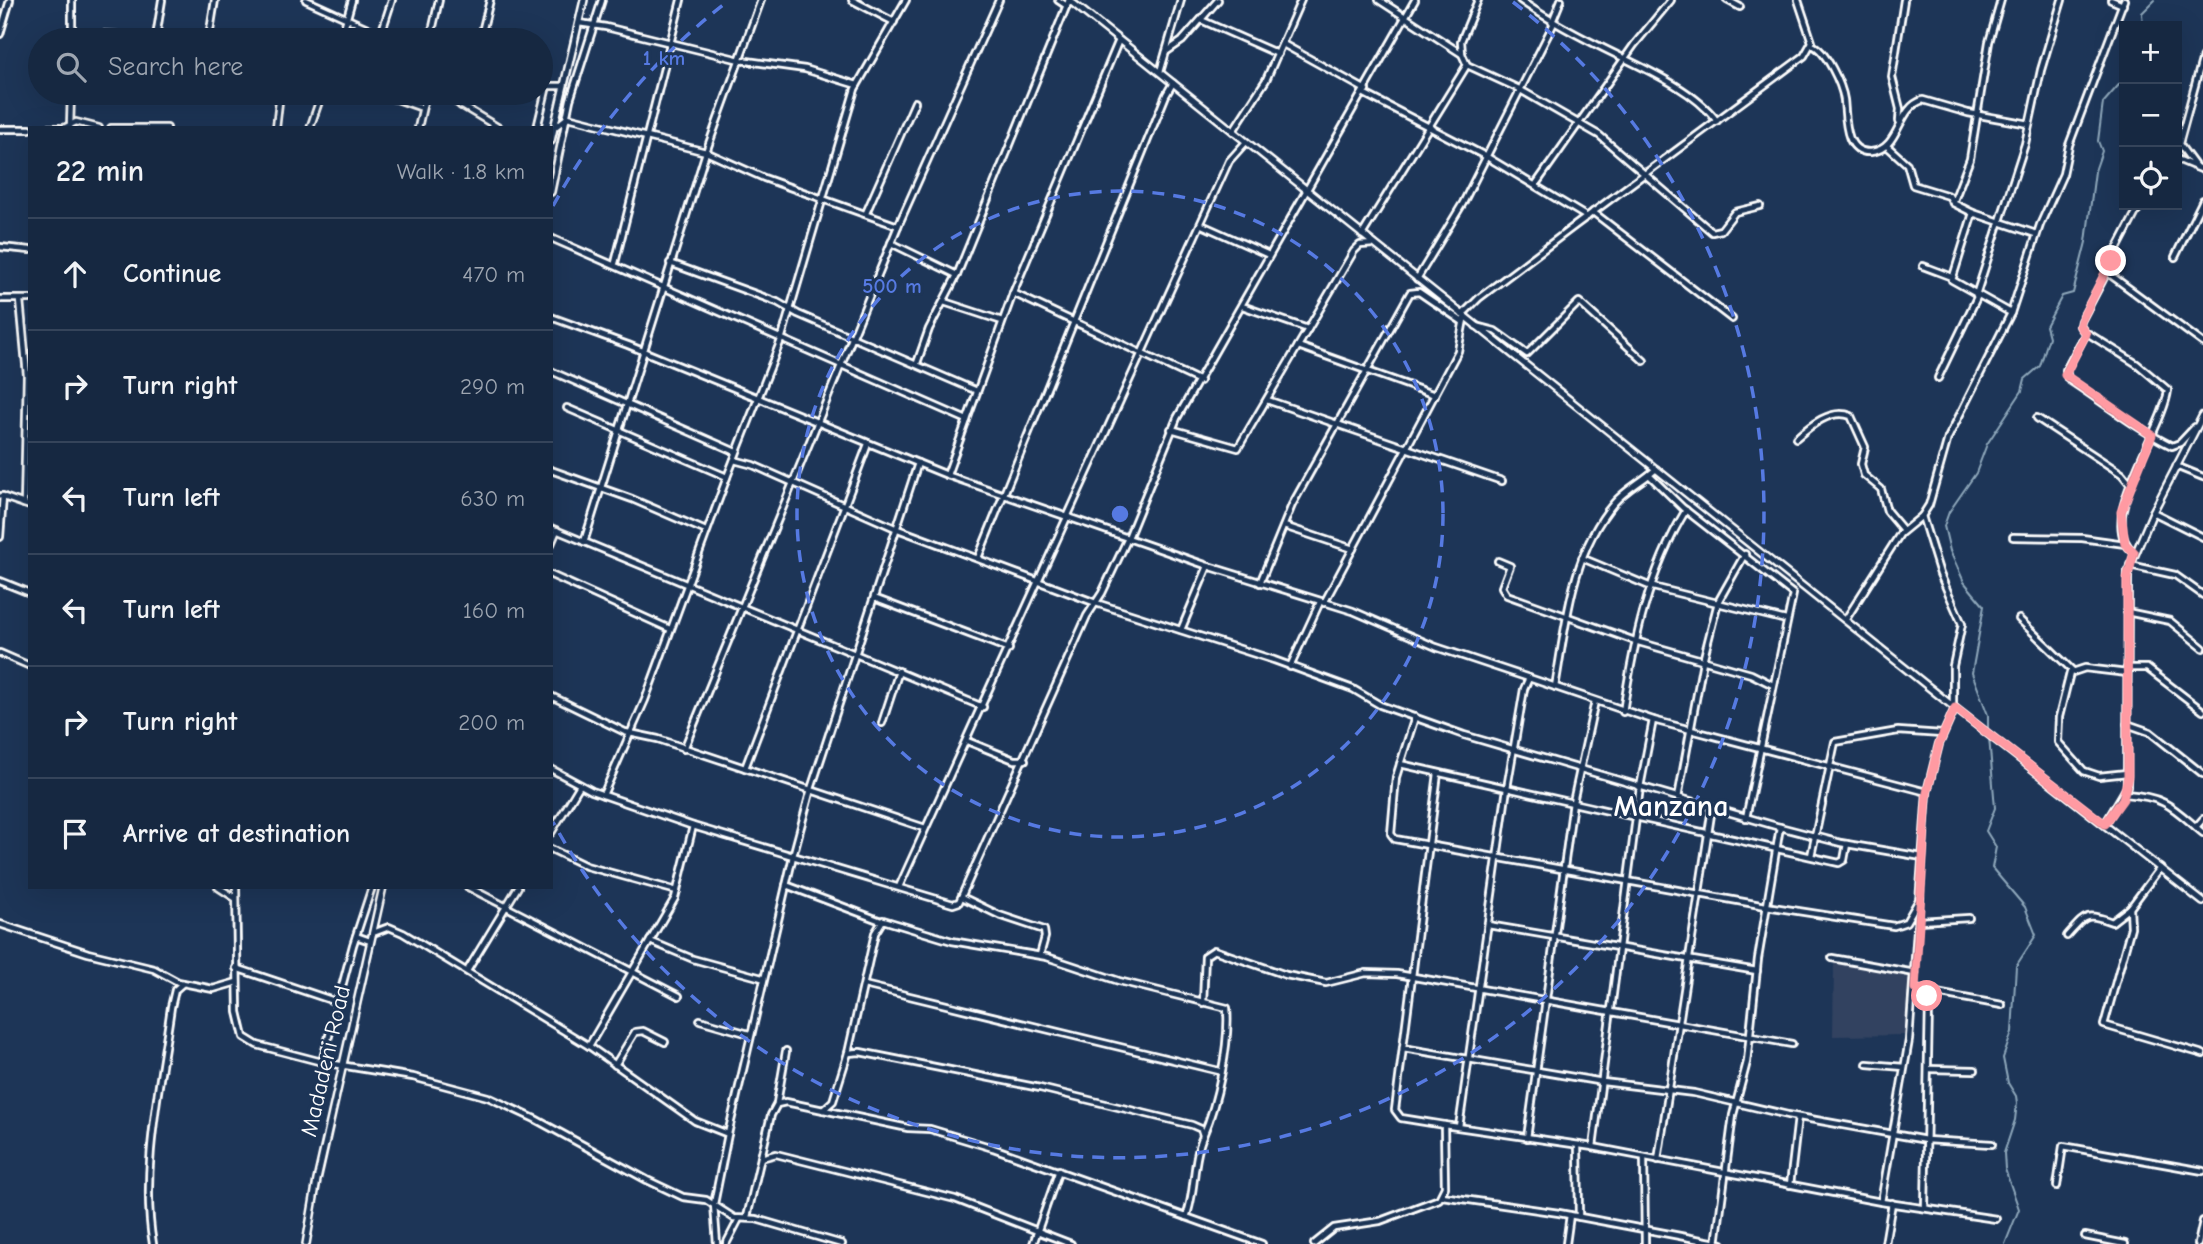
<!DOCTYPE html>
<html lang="en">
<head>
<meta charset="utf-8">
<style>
  body { margin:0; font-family:"Comic Neue",sans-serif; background:#23344c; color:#f1f3f6 }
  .controls { position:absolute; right:21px; top:21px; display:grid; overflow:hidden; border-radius:0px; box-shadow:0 7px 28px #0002 }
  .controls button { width:63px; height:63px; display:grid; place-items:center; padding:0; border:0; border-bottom:2px solid #35445a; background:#162841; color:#f1f3f6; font:35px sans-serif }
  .stop { position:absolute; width:21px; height:21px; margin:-16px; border:5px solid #ff9aa2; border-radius:50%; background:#fff }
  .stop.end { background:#ff9aa2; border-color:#fff; box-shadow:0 2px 7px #0008 }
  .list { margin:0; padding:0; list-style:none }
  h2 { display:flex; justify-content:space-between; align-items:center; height:91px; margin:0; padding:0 28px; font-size:30px }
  h2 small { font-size:23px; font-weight:400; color:#9ea6b1 }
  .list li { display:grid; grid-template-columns:46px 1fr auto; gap:21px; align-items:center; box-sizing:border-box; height:112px; padding:0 28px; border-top:2px solid #35445a }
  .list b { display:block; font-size:26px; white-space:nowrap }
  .list em { font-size:23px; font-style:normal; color:#9ea6b1 }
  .icon { flex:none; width:38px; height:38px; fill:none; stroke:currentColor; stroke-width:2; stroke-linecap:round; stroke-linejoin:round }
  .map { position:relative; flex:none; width:2203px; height:1244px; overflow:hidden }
  .search { position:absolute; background:#162841; box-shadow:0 7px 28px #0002; left:28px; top:28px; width:525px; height:77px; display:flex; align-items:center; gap:18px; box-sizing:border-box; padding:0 24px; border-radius:38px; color:#9ea6b1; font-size:26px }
  .panel { position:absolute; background:#162841; box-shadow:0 7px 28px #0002; left:28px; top:126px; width:525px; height:763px; border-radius:0px }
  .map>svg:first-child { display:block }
  .built { fill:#324260 }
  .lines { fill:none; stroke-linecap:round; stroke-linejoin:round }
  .stream { stroke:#8fa8bb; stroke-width:2 }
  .minor-casing { stroke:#fff; stroke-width:10 }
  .tertiary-casing { stroke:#fff; stroke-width:10 }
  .minor { stroke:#1d3557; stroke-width:4.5 }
  .tertiary { stroke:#1d3557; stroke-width:5 }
  .route { stroke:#ff9aa2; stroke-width:9 }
  .ring { fill:none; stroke:#567ae2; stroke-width:3.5; stroke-dasharray:12 9 }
  .labels { text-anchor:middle; stroke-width:6; stroke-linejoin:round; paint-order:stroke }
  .street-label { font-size:23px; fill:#fff; stroke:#1d3557 }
  .district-label { font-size:30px; font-weight:bold; fill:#fff; stroke:#1d3557 }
  .centre { fill:#567ae2; stroke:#1d3557; stroke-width:3.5 }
  .ring-label { font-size:21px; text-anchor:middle; font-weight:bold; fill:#567ae2; stroke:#1d3557; stroke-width:6; stroke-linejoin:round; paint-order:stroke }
</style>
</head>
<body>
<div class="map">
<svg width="2203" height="1244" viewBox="0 0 2203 1244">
  <rect width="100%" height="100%" fill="#1d3557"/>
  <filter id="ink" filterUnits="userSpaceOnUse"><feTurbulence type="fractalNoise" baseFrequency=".0143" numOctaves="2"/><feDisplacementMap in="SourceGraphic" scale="14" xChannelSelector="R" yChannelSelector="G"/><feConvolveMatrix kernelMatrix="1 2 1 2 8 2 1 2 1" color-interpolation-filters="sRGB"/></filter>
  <g filter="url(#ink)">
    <polygon class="built" points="1834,960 1912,974 1908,1035 1833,1036"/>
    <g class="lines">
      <g class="stream">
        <polyline points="2143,26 2142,13 2155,0"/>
        <polyline points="1988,732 1988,715 1972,673 1984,606 1964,582 1950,551 1944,526 1949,512 1976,473 1987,444 2022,391 2025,379 2040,366 2049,337 2046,326 2062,296 2073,293 2086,242 2095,171 2102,151 2098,141 2103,103 2124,79"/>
        <polyline points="1989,737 1995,808 1986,831 1996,847 1992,868 2025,907 2036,935 2016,966 2012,1032 2003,1058 2008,1083 2016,1096 2017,1103 2015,1120 2004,1153 2005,1169 2019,1209 2005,1244"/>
      </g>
      <defs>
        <g id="minor">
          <polyline points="306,0 394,40"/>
          <polyline points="852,0 894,22"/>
          <polyline points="1058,0 1067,6"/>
          <polyline points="1379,0 1462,54 1467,65 1517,88 1599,135 1712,232 1721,230 1735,212 1760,206"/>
          <path d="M1520,0C1545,18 1571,32 1599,46C1636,65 1692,87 1717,121"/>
          <polyline points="1727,0 1740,7"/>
          <polyline points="2001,0 1989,42 1970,159 1953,203 1973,213 2036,234"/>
          <polyline points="2111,0 2123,5"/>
          <polyline points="1201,20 1278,54"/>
          <polyline points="1552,22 1561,0"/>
          <polyline points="579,23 606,27 740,60 805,69 857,85"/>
          <polyline points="0,34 10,0"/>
          <polyline points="101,34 156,37 341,38"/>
          <polyline points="381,34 392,0"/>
          <polyline points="156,37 162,0"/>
          <polyline points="209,37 215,0"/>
          <polyline points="341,39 352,0"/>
          <polyline points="72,40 72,0"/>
          <polyline points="430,40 439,0"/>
          <polyline points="480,40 490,0"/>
          <polyline points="1283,44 1366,90"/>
          <path d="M1812,45C1826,50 1842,85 1844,100C1846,118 1844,154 1871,152C1901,149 1896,108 1923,100L1968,113L2029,124"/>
          <polyline points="1166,52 1182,41 1218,0"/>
          <polyline points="1462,54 1461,41 1478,0"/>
          <polyline points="1160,72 1181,0"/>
          <polyline points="364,93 397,99 422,108"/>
          <polyline points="441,93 499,128"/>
          <polyline points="1363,93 1487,157 1587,217"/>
          <polyline points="461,106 465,93"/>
          <polyline points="1899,121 1900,109 1892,77 1904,0"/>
          <polyline points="70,127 71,93"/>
          <polyline points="42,128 60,128"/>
          <polyline points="64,128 76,122 99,128"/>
          <polyline points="111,128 167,128"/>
          <polyline points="276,128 280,93"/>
          <polyline points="310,128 322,93"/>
          <polyline points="418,128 426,93"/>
          <polyline points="537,128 547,86 564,86"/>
          <polyline points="554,128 568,117 706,152 764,178 898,226"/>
          <polyline points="0,129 30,129"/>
          <polyline points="1233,131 1266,80 1301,0"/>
          <polyline points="1887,146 1907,164 1913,185 1949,196 1952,201"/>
          <polyline points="2177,159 2203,170"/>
          <polyline points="2196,167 2179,144 2203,56"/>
          <polyline points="1536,184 1634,45 1671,0"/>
          <polyline points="551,192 570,100 602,0"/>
          <polyline points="2140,205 2108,266 2108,273 2203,343"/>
          <polyline points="1593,212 1732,319"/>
          <polyline points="866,213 915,102"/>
          <polyline points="1973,213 1952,280 2011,313"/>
          <polyline points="1202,225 1269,255"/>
          <polyline points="1362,235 1467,65"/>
          <polyline points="551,238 967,420"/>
          <polyline points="891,243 957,275"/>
          <polyline points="0,247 30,250"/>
          <polyline points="2175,257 2203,200"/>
          <polyline points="615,263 681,0"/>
          <polyline points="670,263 777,302 798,314 977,391"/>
          <polyline points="1923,266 1952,277"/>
          <polyline points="1417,279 1463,203 1554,23"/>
          <polyline points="1013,293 1200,381"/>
          <polyline points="1976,295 2025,144 2041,70 2062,0"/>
          <polyline points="0,299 30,299"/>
          <polyline points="20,300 27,375 24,504"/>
          <polyline points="944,302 1002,321"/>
          <polyline points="1242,306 1308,329"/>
          <polyline points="1462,315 1479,298 1573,227 1804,56 1812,42 1798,0"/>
          <polyline points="551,317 628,345 947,475 1208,566 1353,611 1436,647 1529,678"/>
          <polyline points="1476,326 1495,331 1527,354 1579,302 1644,361"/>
          <polyline points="2086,334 2080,326 2081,321 2107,272"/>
          <polyline points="1298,346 1435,395"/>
          <polyline points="917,363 929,329 957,275 1069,0"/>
          <polyline points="551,371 736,452"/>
          <polyline points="1938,378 1978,295"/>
          <polyline points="1267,400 1502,481"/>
          <polyline points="567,408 727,477"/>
          <polyline points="2037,418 2122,474 2131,485"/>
          <polyline points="1171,429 1238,448 1354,251 1360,245 1374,244"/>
          <path d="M1796,438C1810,426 1831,408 1851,416L1865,447L1861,464L1864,475L1881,489L1887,511L1903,530"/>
          <polyline points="734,460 753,465 895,528 1096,603 1274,660 1353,689 1380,705 1464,735 1776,826 1841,843 1922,857"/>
          <polyline points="2176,466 2203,477"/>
          <polyline points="551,470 632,499 706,531"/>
          <polyline points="947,475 1013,293 1119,40"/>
          <polyline points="1649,475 1683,508 1793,594 1746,818"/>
          <polyline points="1,496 30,506"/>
          <polyline points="2153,512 2203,537"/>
          <polyline points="1922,516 1940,574 1962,624 1953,666 1953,706"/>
          <polyline points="1284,526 1353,549"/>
          <polyline points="551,528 983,707"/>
          <polyline points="0,537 3,496"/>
          <polyline points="2013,537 2082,538 2125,544"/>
          <polyline points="584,542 706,152 761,0"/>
          <polyline points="551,544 557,530"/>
          <path d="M2134,552C2093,523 2164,429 2168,390L2137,364L2089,334L2085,335L2066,370L2068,379C2102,401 2135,428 2172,446L2180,443L2195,427"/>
          <polyline points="978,558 1166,95 1173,83"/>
          <polyline points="1582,558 1649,586 1786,620"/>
          <polyline points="1498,561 1510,566 1502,587 1507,595 1635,641 1751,674 1773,685"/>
          <polyline points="2130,565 2175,575 2203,595"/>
          <polyline points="551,575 670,629"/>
          <polyline points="0,581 30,593"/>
          <polyline points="1260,583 1292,505 1410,293 1419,292 1463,322"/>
          <polyline points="874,598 1009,649"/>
          <polyline points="1324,603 1458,351 1464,319"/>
          <polyline points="2127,612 2170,621 2203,648"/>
          <polyline points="1846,619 1900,534 1922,516 1929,505 1948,438 2011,313 2040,225 2063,174 2069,145 2124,0"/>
          <polyline points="2019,619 2073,671"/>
          <polyline points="1181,630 1208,566"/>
          <polyline points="0,653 30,666"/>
          <polyline points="1290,667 1320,602"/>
          <polyline points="2127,668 2147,668 2203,711"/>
          <polyline points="2127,673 2085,668 2070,673 2059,717 2058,742 2084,771 2099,776 2127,773"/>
          <path d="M1555,687C1566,625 1571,553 1614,503C1626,489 1643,481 1656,469"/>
          <polyline points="551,696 625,732 658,739 925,828"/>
          <path d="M1623,712C1634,640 1648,573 1686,510"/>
          <polyline points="1415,717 1396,777 1391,834 1395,839 1766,906 1894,926 1906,922 1920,898"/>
          <polyline points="882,723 899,671"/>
          <polyline points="2127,724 2150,732 2203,774"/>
          <polyline points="967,741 1014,760 1025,760"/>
          <polyline points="684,749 898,226 999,0"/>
          <polyline points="1400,764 1839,863 1844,860 1847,844"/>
          <polyline points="745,768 868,444"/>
          <polyline points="551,769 592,791 693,826 953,904 959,902 1087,616 1102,593 1128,538 1177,418 1415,0"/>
          <polyline points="1438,773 1395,1110 1401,1118 1444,1125"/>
          <path d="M2125,794C2167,797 2172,807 2203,833"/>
          <polyline points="603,795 645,700 727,477 781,340 855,89 906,0"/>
          <polyline points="1678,798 1703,661 1718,602 1745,554"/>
          <polyline points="2196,827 2203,819"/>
          <polyline points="551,833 580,785"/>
          <polyline points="551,849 586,866 677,891"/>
          <polyline points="1811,856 1835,742 1898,731 1942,734"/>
          <polyline points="2160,868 2130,908 2131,927 2104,1025 2203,1054"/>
          <polyline points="786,885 881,921"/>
          <polyline points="218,887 235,898"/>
          <polyline points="236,887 238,1012 244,1037 257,1045 322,1062 413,1077 488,1097 535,1119 647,1180 683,1197 706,1200 734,1218 756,1219 842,1244"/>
          <polyline points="468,887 679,996"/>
          <polyline points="899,887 1229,161 1246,142"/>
          <polyline points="962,897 999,915 1044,930 1045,937 1040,955"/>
          <polyline points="1919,921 1969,918"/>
          <polyline points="0,924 88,953 154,969 178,982 213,989 237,982"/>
          <polyline points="1488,925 1757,971"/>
          <polyline points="373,933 389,927 403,933 589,1046 695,1121 728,1134"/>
          <polyline points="356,936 370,941"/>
          <path d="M2067,936C2086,915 2085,912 2112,922L2130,908"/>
          <polyline points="650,941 693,959 762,978"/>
          <polyline points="1832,958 1915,973"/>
          <polyline points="236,968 337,1002"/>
          <polyline points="467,971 518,887"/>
          <polyline points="864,985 1219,1071"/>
          <polyline points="1915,989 1925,991 1929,1004 1925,1207"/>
          <polyline points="1925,991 2002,1005"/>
          <polyline points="1203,1003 1205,956 1214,950 1286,975 1326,983 1366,973 1397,974 1792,1044"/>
          <polyline points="700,1020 749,1034"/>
          <polyline points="589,1046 675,898 693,826"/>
          <polyline points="1403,1048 1603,1082 1694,1093 1788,1115 1926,1140 1992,1144"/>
          <polyline points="848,1053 860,1052 1040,1088 1192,1125 1201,1129 1203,1135"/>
          <polyline points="322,1062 353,945 372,887"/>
          <polyline points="1867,1064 1904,1067"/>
          <polyline points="615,1065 635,1032 643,1031 665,1042"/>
          <polyline points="1929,1069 1975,1070"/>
          <polyline points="777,1103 786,1051"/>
          <path d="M823,1110L833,1101L848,1053L875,933L883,920L952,941L1047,957L1119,981L1227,1008C1230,1045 1217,1104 1203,1136C1192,1161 1196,1192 1186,1217"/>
          <polyline points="1459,1127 1507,788 1524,689 1529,678 1653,720 1927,792"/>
          <polyline points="1527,1138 1573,802 1595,701"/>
          <polyline points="1578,1145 1579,1217"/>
          <polyline points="1593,1147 1640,787 1653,720"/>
          <polyline points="1644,1157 1645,1244"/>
          <polyline points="761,1158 776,1154 955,1199 1071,1244"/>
          <polyline points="1658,1160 1712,808"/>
          <polyline points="1790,1185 1798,1117"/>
          <polyline points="2057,1186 2063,1146 2203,1171"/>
          <polyline points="1442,1196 1559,1213 1722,1244"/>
          <polyline points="1881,1202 1996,1219"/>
          <polyline points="747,1217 771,1115 777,1104 786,1102 908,1128 930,1129 993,1148 1262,1244"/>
          <polyline points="2085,1236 2125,1244"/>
          <path d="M153,1244C140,1171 161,1080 171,1007L175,990L183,983"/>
          <polyline points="717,1244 714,1204 728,1134 793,856 811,789 918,463"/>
          <polyline points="726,1244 739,1219"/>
          <polyline points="1033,1244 1059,1170"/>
          <polyline points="1314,1244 1334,1228 1380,1221 1439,1199 1445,1187 1444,1125 1593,1147 1881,1202 1909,1040 1927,792 1939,744 1955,708"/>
          <polyline points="1566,1244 1570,1215"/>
          <polyline points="1716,1244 1733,1115 1747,1062 1758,959 1780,827"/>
          <polyline points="1885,1244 1892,1203"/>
          <polyline points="2198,1244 2203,1221"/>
        </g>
        <g id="tertiary">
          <polyline points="1069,0 1955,708 2203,902"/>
          <polyline points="551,141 584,0"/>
          <polyline points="2105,824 2127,787 2128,571 2153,512 2203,415"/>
          <polyline points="306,1244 317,1180 383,887"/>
        </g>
      </defs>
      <use href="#minor" class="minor-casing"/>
      <use href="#tertiary" class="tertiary-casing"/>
      <use href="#minor" class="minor"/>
      <use href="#tertiary" class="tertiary"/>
    </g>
  </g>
  <g class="lines" filter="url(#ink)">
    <polyline class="route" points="1927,996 1925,991 1915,989 1927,793 1939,744 1955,708 2105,824 2123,799 2128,776 2127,579 2134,552 2125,544 2121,512 2152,435 2065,375 2086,334 2080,326 2081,321 2111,261"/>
  </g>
  <g class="ring">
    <circle cx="1120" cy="514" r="323"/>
    <path d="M553 206A645 645 0 0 1 727 2M1513 2A645 645 0 1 1 553 822"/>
  </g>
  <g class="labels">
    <g class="street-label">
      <text transform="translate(325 1061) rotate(-77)" y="8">Madadeni Road</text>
    </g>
    <g class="district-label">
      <text x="1671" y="816">Manzana</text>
    </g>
  </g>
  <circle cx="1120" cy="514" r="10" class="centre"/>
  <g class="ring-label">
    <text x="664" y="65">1 km</text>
    <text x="892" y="293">500 m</text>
  </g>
</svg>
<div class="controls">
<button>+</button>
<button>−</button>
<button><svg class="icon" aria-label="locate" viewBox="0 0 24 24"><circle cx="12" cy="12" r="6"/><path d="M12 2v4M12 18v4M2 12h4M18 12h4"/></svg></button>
</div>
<div class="stop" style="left:1927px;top:996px"></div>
<div class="stop end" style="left:2111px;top:261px"></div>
<div class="search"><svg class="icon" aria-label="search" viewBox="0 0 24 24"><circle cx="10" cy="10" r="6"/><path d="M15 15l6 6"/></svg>Search here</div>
<section class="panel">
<h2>22 min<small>Walk · 1.8 km</small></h2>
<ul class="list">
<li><svg class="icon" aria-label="ahead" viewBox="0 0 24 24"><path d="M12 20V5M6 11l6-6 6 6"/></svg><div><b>Continue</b></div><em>470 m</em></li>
<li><svg class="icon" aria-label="right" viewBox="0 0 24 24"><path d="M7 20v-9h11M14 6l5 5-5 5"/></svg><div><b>Turn right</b></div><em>290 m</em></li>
<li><svg class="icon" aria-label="left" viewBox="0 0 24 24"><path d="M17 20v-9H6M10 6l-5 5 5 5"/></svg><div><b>Turn left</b></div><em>630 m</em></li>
<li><svg class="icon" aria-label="left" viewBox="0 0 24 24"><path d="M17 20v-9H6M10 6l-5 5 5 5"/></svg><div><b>Turn left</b></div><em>160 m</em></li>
<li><svg class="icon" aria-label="right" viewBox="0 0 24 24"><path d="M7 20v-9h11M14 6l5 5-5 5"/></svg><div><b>Turn right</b></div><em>200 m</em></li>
<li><svg class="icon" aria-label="arrive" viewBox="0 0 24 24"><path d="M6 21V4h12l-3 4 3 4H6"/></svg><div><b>Arrive at destination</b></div></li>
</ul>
</section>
</div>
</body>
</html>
